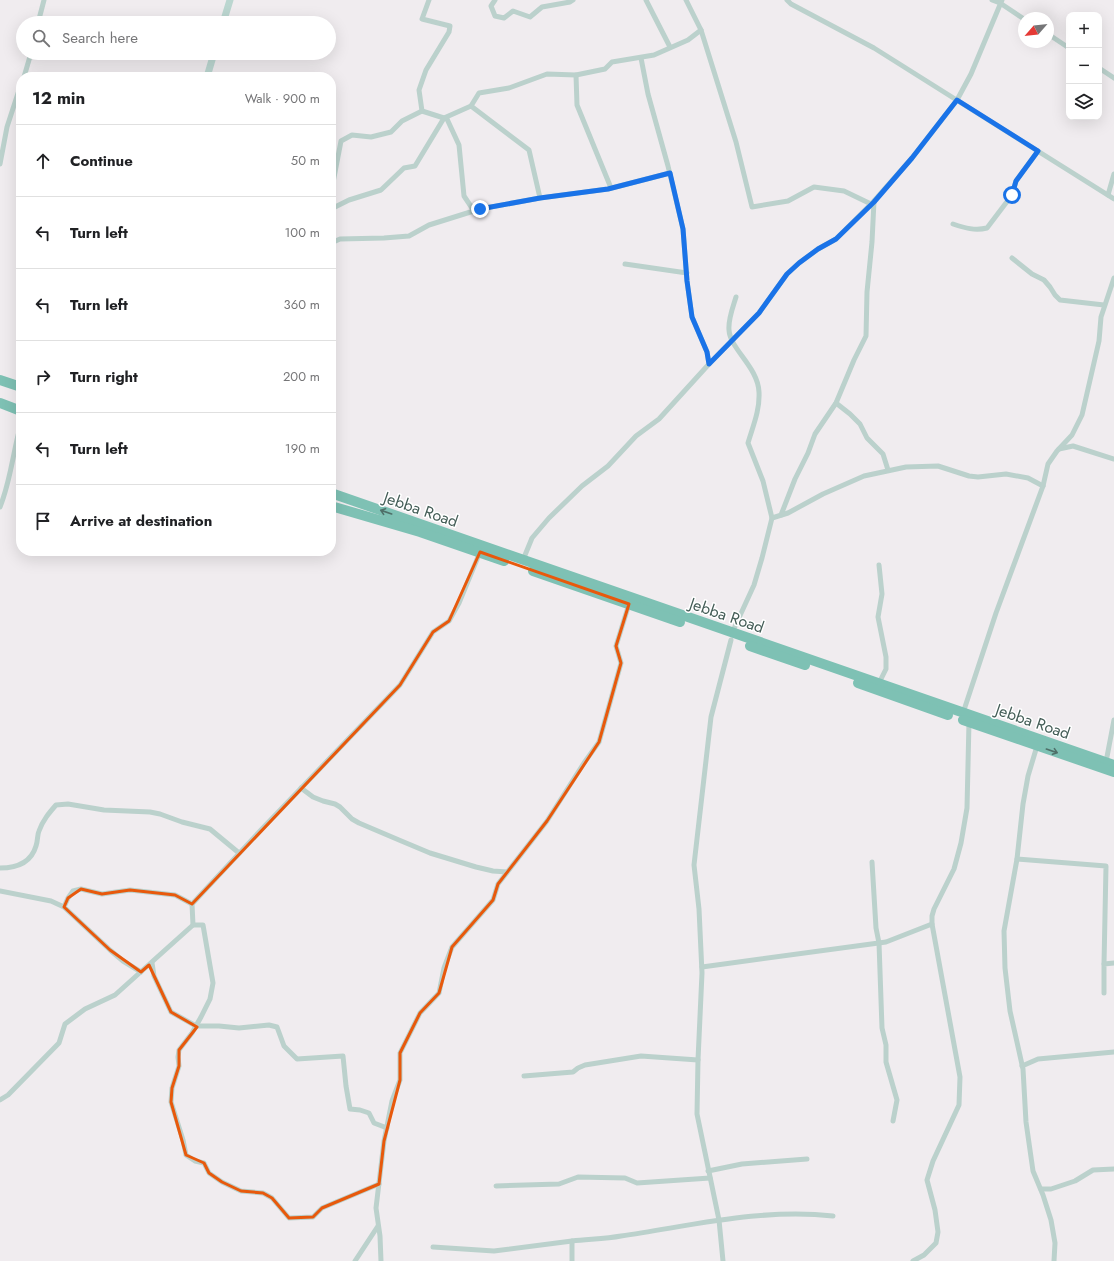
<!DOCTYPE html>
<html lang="en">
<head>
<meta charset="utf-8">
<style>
  body { margin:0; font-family:Jost,sans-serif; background:#f2f2f2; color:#202124 }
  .controls { position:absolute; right:12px; top:12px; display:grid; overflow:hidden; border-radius:8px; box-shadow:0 4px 16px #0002 }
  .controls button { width:36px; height:36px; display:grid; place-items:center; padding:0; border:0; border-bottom:1px solid #e0e0e0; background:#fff; color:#202124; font:20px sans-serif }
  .compass { position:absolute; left:1018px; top:12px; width:36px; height:36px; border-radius:50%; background:#fff; box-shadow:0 4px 16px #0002; rotate:242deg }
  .stop { position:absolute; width:12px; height:12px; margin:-9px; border:3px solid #1a73e8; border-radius:50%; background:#fff }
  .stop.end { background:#1a73e8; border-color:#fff; box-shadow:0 1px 4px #0008 }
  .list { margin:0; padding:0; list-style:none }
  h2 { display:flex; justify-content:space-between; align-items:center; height:52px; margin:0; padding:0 16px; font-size:17px }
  h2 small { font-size:13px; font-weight:400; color:#757577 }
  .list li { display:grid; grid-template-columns:26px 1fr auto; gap:12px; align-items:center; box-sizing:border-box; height:72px; padding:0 16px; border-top:1px solid #e0e0e0 }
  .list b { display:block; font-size:15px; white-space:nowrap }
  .list em { font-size:13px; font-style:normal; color:#757577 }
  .icon { flex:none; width:22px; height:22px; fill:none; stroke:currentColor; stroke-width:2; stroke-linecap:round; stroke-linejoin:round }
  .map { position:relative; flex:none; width:1114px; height:1261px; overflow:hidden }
  .search { position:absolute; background:#fff; box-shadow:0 4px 16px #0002; left:16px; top:16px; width:320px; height:44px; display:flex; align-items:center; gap:10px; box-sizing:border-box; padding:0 14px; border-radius:22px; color:#757577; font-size:15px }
  .panel { position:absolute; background:#fff; box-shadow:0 4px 16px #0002; left:16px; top:72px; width:320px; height:484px; border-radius:16px }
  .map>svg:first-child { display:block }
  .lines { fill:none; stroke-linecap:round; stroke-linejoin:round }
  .street { stroke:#bbd1cc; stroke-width:5 }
  .secondary { stroke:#bbd6d0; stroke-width:7 }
  .highway { stroke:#7ec1b4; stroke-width:10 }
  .oneway { stroke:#4f7069 }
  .route { stroke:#1a73e8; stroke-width:5 }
  .marked { fill:none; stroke:#e8590c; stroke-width:3; stroke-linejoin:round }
  .labels { text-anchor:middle; stroke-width:3; stroke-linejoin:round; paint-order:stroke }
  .street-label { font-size:16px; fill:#435c56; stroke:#fff }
</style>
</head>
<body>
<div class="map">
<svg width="1114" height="1261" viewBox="0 0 1114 1261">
  <rect width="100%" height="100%" fill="#f0ecef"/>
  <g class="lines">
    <g class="street">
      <polyline points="429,0 422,19 450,26 449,32 426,70 419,90 422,111 447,119 459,145 464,196 474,211"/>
      <polyline points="495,0 491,6 495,16 504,18 513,11 530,17 542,7 570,2 573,0"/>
      <polyline points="646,0 670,47"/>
      <polyline points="686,0 701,30 736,142 752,207 788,201 814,187 844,191 871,204"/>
      <polyline points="787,0 791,4 874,48 1114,199"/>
      <polyline points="992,0 1000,3 1024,19"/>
      <polyline points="38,23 44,0"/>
      <polyline points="1048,34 1069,48"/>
      <polyline points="641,58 648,94 668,166 683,229 687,281 692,317 707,352 709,364"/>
      <polyline points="1099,68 1114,78"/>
      <polyline points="576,75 577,105 611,188"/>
      <polyline points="24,77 31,53"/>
      <polyline points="471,106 479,93 509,88 547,74 576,75 605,69 612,62 654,55 688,40 701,30"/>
      <polyline points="0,164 7,127 21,84"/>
      <polyline points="331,193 341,141 352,135 371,137 391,132 402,121 422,111"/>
      <polyline points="1108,195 1114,174"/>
      <polyline points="331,209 349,200 381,190 404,168 415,166 444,118 471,106 529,150 540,198"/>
      <path d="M953,224C965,228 975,231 987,228L1012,195L1016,181L1038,151"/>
      <polyline points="331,243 340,239 384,238 409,236 429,225 480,209 540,198 608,189 670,173"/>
      <polyline points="1012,258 1032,274 1044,280 1050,287 1055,295 1060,300 1104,305"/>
      <polyline points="625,264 687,273"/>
      <polyline points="331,275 331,281"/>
      <polyline points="836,403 850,414 860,424 867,438 883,454 888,470"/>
      <polyline points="1059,449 1073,446 1114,459"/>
      <path d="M0,507C11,480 13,451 21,424"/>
      <polyline points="781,515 795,479 808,453 815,434 836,403 854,360 866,336 867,292 872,242 874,201"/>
      <polyline points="772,518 788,513 823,494 864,476 906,467 938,466 969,476 978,477 1006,474 1028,478 1043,486"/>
      <polyline points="523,560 532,538 549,518 582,486 608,466 636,436 659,419 709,364 759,313 787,274 799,263 818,249 836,239 874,201 912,158 957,100 971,74 1002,0"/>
      <path d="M732,633L754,585L762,558L772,518L763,481L748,443C753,426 760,410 759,392C758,367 730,349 729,330C728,319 733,307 736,297"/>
      <polyline points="879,683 886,669 886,657 878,617 882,594 879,565"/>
      <polyline points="963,713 996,613 1043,486 1048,464 1057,451 1072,435 1082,415 1099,341 1101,317 1114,278"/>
      <polyline points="1037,746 1028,776 1023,804 1017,859 1004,931 1005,968 1010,1011 1023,1069 1026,1122 1033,1171 1043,1195 1051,1220 1055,1243 1054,1261"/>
      <polyline points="1106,762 1114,720"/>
      <polyline points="301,788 313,797 323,801 335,804 340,807 352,819 359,823 399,840 430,853 476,867 493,871 507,872"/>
      <polyline points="1017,859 1106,866 1104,964"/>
      <polyline points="872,862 876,928 879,943 882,1028 886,1045 886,1062 897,1100 893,1121"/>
      <path d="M0,868C17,868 31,863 36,846C38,841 37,835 39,831C43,820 49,813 56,805L68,804L104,810L150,812L160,814L182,822L210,829L239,853"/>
      <polyline points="0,891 51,901 64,907 110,950 123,961 141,972"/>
      <polyline points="64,907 68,898 73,891 81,889 102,894 130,890 175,895 192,904"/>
      <polyline points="193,925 203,925 213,983 210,999 201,1017 192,1033 179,1050 178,1057 179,1066 172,1088 171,1102 183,1140 186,1155 195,1161 204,1163 209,1173 222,1182 241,1191 263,1193 272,1198 289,1218 313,1217 322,1208 379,1184"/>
      <polyline points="152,963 154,976 171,1012 196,1026 219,1026 239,1028 269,1025 277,1027 284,1046 297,1059 343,1056 346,1086 350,1109 360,1110 369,1113 374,1123 387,1128"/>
      <polyline points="702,967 886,942 932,924"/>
      <polyline points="1104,993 1104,964 1114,963"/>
      <polyline points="1022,1066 1038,1059 1114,1052"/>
      <polyline points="524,1076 573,1072 578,1068 585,1065 641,1056 698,1060"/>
      <polyline points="0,1100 8,1095 59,1043 65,1024 85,1009 115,995 193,925 192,904 261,830 400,685 433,632 449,621 459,603 480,552"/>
      <polyline points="708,1171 742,1164 807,1159"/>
      <polyline points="496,1186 559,1184 578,1177 625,1178 637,1183 710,1178"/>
      <polyline points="1041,1189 1051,1189 1075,1181 1093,1170 1114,1169"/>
      <polyline points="433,1247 494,1251 572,1241"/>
      <polyline points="355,1261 378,1226"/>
      <polyline points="381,1261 380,1236 376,1208 384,1141 392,1101 400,1080 400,1053 420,1013 439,993 444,968 452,947 493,900 498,884 547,821 584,763 599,742 621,663 616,646 629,604"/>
      <path d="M572,1261V1241C588,1239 605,1239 621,1236C691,1226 761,1208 833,1216"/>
      <polyline points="723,1261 719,1220 697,1114 698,1060 702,973 699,909 694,865 711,717 731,640"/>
      <polyline points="913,1261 924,1255 936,1243 938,1232 935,1210 927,1180 933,1161 959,1105 960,1077 932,924 932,916 934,909 954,869 961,843 967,808 969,722"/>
    </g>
    <g class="secondary">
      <polyline points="223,23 230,0"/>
      <polyline points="207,77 214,53"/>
    </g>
    <g class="highway">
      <polyline points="0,380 21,387"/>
      <polyline points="0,403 21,411"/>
      <polyline points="331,493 1114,765"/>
      <polyline points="331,506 420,532 504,561"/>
      <polyline points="533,571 680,622"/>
      <polyline points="750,646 805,665"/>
      <polyline points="858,683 948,715"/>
      <polyline points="963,720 1114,772"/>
    </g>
  </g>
  <defs><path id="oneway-shaft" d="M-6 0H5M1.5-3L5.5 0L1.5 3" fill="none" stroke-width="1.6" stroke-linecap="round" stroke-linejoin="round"/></defs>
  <g class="oneway">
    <use href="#oneway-shaft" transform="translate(386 512) rotate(-161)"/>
    <use href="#oneway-shaft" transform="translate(1052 751) rotate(19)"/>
  </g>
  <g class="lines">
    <polyline class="route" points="480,209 540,198 608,189 670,173 683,229 687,281 692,317 707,352 709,364 759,313 787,274 799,263 818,249 836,239 874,202 912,158 957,100 1038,151 1016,181 1012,195"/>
  </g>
  <path class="marked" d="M480,552L629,604L616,646L621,663L599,742L547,821L498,884L493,900L452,947L439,993L420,1013L400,1053V1080L384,1141L379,1184L322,1208L313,1217L289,1218L272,1198L263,1193L241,1191L222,1182L209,1173L204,1163L186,1155L171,1102L172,1088L179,1066V1050L197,1027L171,1012L149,965L141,972L110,950L64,907L68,898L81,889L102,894L130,890L175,895L192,904L400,685L433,632L449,621Z"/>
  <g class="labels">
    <g class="street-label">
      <text transform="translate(421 509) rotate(19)" y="6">Jebba Road</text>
      <text transform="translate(727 615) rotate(19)" y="6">Jebba Road</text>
      <text transform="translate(1033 721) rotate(19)" y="6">Jebba Road</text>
    </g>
  </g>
</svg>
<div class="controls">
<button>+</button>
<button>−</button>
<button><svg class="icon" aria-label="layers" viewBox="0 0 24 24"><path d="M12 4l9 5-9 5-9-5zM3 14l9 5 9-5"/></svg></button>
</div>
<svg class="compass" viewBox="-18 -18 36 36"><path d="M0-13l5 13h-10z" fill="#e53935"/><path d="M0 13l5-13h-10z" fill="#757577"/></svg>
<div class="stop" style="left:1012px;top:195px"></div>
<div class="stop end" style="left:480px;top:209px"></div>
<div class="search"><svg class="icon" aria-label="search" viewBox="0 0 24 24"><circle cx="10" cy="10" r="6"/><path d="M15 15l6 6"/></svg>Search here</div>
<section class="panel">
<h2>12 min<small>Walk · 900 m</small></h2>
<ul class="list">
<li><svg class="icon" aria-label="ahead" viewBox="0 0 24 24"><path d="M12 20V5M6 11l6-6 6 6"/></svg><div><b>Continue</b></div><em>50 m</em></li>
<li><svg class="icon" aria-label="left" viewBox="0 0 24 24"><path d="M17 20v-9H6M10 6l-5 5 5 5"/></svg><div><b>Turn left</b></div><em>100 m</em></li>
<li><svg class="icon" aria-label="left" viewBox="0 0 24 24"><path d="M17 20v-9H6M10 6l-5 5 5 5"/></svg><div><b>Turn left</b></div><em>360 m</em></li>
<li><svg class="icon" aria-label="right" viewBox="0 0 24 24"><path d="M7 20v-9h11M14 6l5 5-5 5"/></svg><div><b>Turn right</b></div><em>200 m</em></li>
<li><svg class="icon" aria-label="left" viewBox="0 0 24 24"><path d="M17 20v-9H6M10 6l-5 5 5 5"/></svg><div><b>Turn left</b></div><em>190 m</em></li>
<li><svg class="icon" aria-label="arrive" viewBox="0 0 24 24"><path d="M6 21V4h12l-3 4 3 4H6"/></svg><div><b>Arrive at destination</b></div></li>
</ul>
</section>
</div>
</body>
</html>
